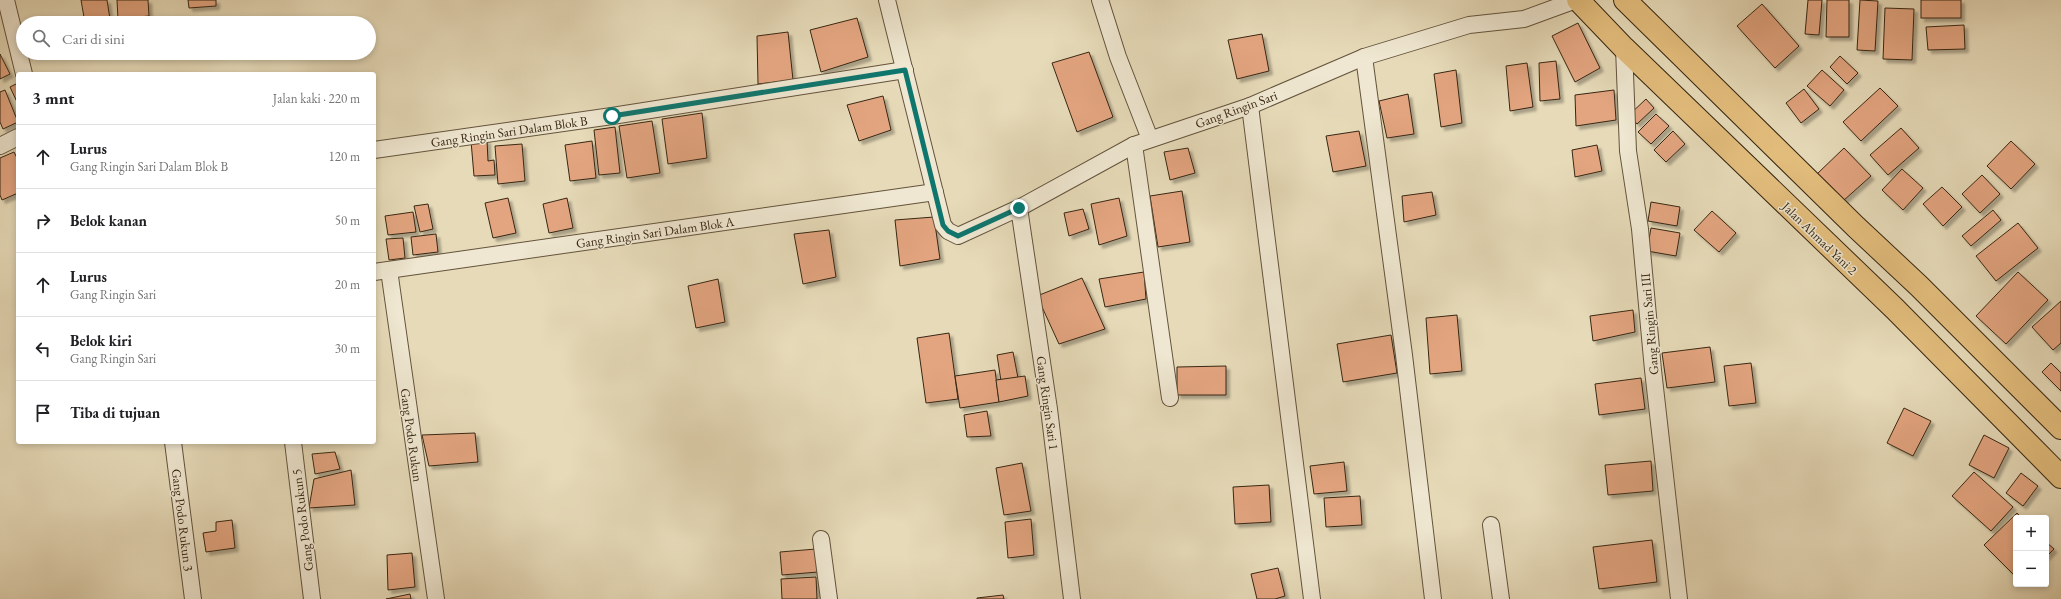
<!DOCTYPE html>
<html lang="id">
<head>
<meta charset="utf-8">
<style>
  body { margin:0; font-family:"EB Garamond",serif; background:#f2f2f2; color:#202124 }
  .controls { position:absolute; right:12px; bottom:12px; display:grid; overflow:hidden; border-radius:4px; box-shadow:0 2px 6px #0003 }
  .controls button { width:36px; height:36px; display:grid; place-items:center; padding:0; border:0; border-bottom:1px solid #e0e0e0; background:#fff; color:#202124; font:20px sans-serif }
  .stop { position:absolute; width:12px; height:12px; margin:-9px; border:3px solid #0f766e; border-radius:50%; background:#fff }
  .stop.end { background:#0f766e; border-color:#fff; box-shadow:0 1px 4px #0008 }
  .list { margin:0; padding:0; list-style:none }
  h2 { display:flex; justify-content:space-between; align-items:center; height:52px; margin:0; padding:0 16px; font-size:17px }
  h2 small { font-size:13px; font-weight:400; color:#757577 }
  .list li { display:grid; grid-template-columns:26px 1fr auto; gap:12px; align-items:center; box-sizing:border-box; height:64px; padding:0 16px; border-top:1px solid #e0e0e0 }
  .list b { display:block; font-size:15px; white-space:nowrap }
  .list p { margin:0; font-size:13px; white-space:nowrap; color:#757577 }
  .list em { font-size:13px; font-style:normal; color:#757577 }
  .icon { flex:none; width:22px; height:22px; fill:none; stroke:currentColor; stroke-width:2; stroke-linecap:round; stroke-linejoin:round }
  .map { position:relative; flex:none; width:2061px; height:599px; overflow:hidden }
  .search { position:absolute; background:#fff; box-shadow:0 2px 6px #0003; left:16px; top:16px; width:360px; height:44px; display:flex; align-items:center; gap:10px; box-sizing:border-box; padding:0 14px; border-radius:22px; color:#757577; font-size:15px }
  .panel { position:absolute; background:#fff; box-shadow:0 2px 6px #0003; left:16px; top:72px; width:360px; height:372px; border-radius:4px }
  .map>svg:first-child { display:block }
  .building { fill:#e3a580; stroke:#372613; filter:url(#shadow) }
  .lines { fill:none; stroke-linecap:round; stroke-linejoin:round }
  .minor-casing { stroke:#63533c; stroke-width:18 }
  .trunk-casing { stroke:#372613; stroke-width:24 }
  .minor { stroke:#efe7d1; stroke-width:16 }
  .trunk { stroke:#e3bd7c; stroke-width:22 }
  .route { stroke:#0f766e; stroke-width:5 }
  .labels { text-anchor:middle; stroke-width:3; stroke-linejoin:round; paint-order:stroke }
  .street-label { font-size:13px; fill:#372613; stroke:#efe7d1 }
</style>
</head>
<body>
<div class="map">
<svg width="2061" height="599" viewBox="0 0 2061 599">
  <defs>
    <filter id="shadow"><feDropShadow dx="3.5" dy="3.5" stdDeviation="1" flood-color="#0004"/></filter>
  </defs>
  <rect width="100%" height="100%" fill="#e6dab8"/>
  <filter id="stains"><feTurbulence type="fractalNoise" baseFrequency=".005" numOctaves="4"/><feColorMatrix values="0 0 0 0 .2 0 0 0 0 .09 0 0 0 0 .02 0 0 0 .5 -.17"/></filter>
  <radialGradient id="worn" r=".72"><stop offset=".6" stop-color="#630" stop-opacity="0"/><stop offset="1" stop-color="#630" stop-opacity=".3"/></radialGradient>
  <g class="building">
    <polygon points="81,0 107,0 110,19 85,23"/>
    <polygon points="117,0 148,0 149,16 118,19"/>
    <polygon points="188,0 216,0 216,6 189,8"/>
    <polygon points="1808,0 1822,0 1819,35 1805,34"/>
    <polygon points="1827,0 1849,0 1849,37 1826,37"/>
    <polygon points="1860,0 1878,1 1875,51 1857,50"/>
    <rect x="1921" y="0" width="40" height="18"/>
    <polygon points="1762,4 1799,46 1775,68 1737,26"/>
    <polygon points="1885,8 1914,9 1912,60 1883,59"/>
    <polygon points="857,18 868,57 821,72 810,30"/>
    <polygon points="1578,23 1600,68 1575,82 1552,36"/>
    <polygon points="1964,25 1965,49 1928,50 1926,27"/>
    <polygon points="788,32 793,80 758,84 757,36"/>
    <polygon points="1262,34 1269,71 1237,79 1228,40"/>
    <polygon points="1089,52 1113,117 1077,132 1052,63"/>
    <polygon points="0,54 10,74 0,79"/>
    <polygon points="1840,56 1858,73 1847,84 1830,67"/>
    <polygon points="1556,61 1560,99 1540,101 1539,63"/>
    <polygon points="1527,63 1533,107 1510,111 1506,66"/>
    <polygon points="1456,70 1462,123 1441,127 1434,74"/>
    <polygon points="1822,70 1844,90 1830,106 1807,86"/>
    <polygon points="18,83 18,104 10,87"/>
    <polygon points="1880,88 1898,106 1861,141 1843,122"/>
    <polygon points="1804,89 1819,109 1801,123 1786,103"/>
    <polygon points="5,90 18,122 3,129 0,122 0,92"/>
    <polygon points="1614,90 1616,120 1576,126 1575,95"/>
    <polygon points="1408,94 1414,134 1387,138 1379,101"/>
    <polygon points="883,96 891,130 859,141 847,105"/>
    <polygon points="1646,99 1654,108 1637,124 1629,115"/>
    <polygon points="702,113 707,158 668,164 662,119"/>
    <polygon points="1656,114 1669,126 1651,144 1638,132"/>
    <polygon points="652,121 660,173 627,178 619,126"/>
    <polygon points="615,127 620,173 599,175 594,130"/>
    <polygon points="1901,128 1919,148 1888,175 1870,155"/>
    <polygon points="1359,131 1366,166 1333,172 1326,136"/>
    <polygon points="1673,131 1685,144 1666,162 1654,150"/>
    <polygon points="487,140 488,161 494,160 495,175 474,176 471,141"/>
    <polygon points="592,141 596,178 570,181 565,145"/>
    <polygon points="2011,141 2035,164 2011,189 1987,166"/>
    <polygon points="522,144 525,181 498,184 495,146"/>
    <polygon points="1597,145 1602,171 1575,177 1572,150"/>
    <polygon points="1188,148 1195,173 1170,180 1164,152"/>
    <polygon points="1844,148 1871,176 1843,201 1817,174"/>
    <polygon points="14,152 18,160 18,193 2,200 0,195 0,158"/>
    <polygon points="1902,169 1923,188 1903,210 1882,190"/>
    <polygon points="1982,175 2000,194 1980,213 1962,194"/>
    <polygon points="1942,187 1962,207 1943,226 1923,204"/>
    <polygon points="1182,191 1190,242 1158,247 1150,196"/>
    <polygon points="1432,192 1436,215 1404,222 1402,196"/>
    <polygon points="508,198 516,233 493,238 485,203"/>
    <polygon points="567,198 573,228 549,233 543,204"/>
    <polygon points="1119,198 1127,236 1099,245 1091,204"/>
    <polygon points="1651,202 1680,207 1677,226 1648,221"/>
    <polygon points="428,204 433,229 420,232 414,206"/>
    <polygon points="1083,209 1089,229 1069,236 1064,213"/>
    <polygon points="1993,210 2001,220 1971,246 1962,236"/>
    <polygon points="1712,211 1736,233 1719,252 1694,230"/>
    <polygon points="413,212 416,232 388,235 385,216"/>
    <polygon points="934,217 940,259 900,266 895,220"/>
    <polygon points="2018,223 2038,248 1996,281 1976,256"/>
    <polygon points="1651,228 1680,233 1676,256 1647,251"/>
    <polygon points="829,230 836,277 803,284 794,234"/>
    <polygon points="436,234 438,252 413,255 411,237"/>
    <polygon points="403,238 405,258 389,260 386,239"/>
    <polygon points="1144,272 1146,299 1105,307 1099,279"/>
    <polygon points="2018,272 2048,300 2006,344 1976,316"/>
    <polygon points="1082,278 1105,329 1059,344 1037,296"/>
    <polygon points="718,279 725,322 696,328 688,286"/>
    <polygon points="2061,301 2061,343 2053,350 2032,327"/>
    <polygon points="1633,310 1635,332 1593,341 1590,316"/>
    <polygon points="1457,315 1462,371 1430,374 1426,318"/>
    <polygon points="949,333 958,399 926,403 917,338"/>
    <polygon points="1391,335 1397,373 1343,382 1337,344"/>
    <polygon points="1710,347 1715,382 1667,388 1662,353"/>
    <polygon points="1013,352 1018,378 1001,381 997,355"/>
    <polygon points="1751,363 1756,403 1729,406 1724,366"/>
    <polygon points="2051,363 2061,373 2061,391 2042,372"/>
    <polygon points="1226,366 1226,395 1177,395 1177,367"/>
    <polygon points="995,370 999,402 960,408 955,376"/>
    <polygon points="1025,376 1028,396 999,402 996,380"/>
    <polygon points="1641,378 1645,409 1599,415 1595,384"/>
    <polygon points="1904,408 1931,421 1913,456 1887,443"/>
    <polygon points="987,411 991,436 967,437 964,415"/>
    <polygon points="475,433 478,462 429,466 422,435"/>
    <polygon points="1984,435 2009,448 1994,478 1969,465"/>
    <polygon points="335,452 340,469 315,474 312,454"/>
    <polygon points="1651,461 1653,491 1608,495 1605,465"/>
    <polygon points="1344,462 1347,491 1314,494 1310,466"/>
    <polygon points="1022,463 1031,511 1004,515 996,468"/>
    <polygon points="351,470 355,505 309,508 314,479"/>
    <polygon points="1974,472 2013,507 1991,531 1952,496"/>
    <polygon points="2021,473 2038,486 2023,506 2006,493"/>
    <polygon points="1269,485 1271,522 1235,524 1233,487"/>
    <polygon points="1360,496 1362,525 1326,527 1324,498"/>
    <polygon points="2017,513 2022,518 2016,518 2016,577 1984,545"/>
    <polygon points="1031,519 1034,555 1008,558 1005,522"/>
    <polygon points="232,520 235,548 206,552 203,533 216,531 216,522"/>
    <polygon points="1652,540 1657,582 1599,589 1593,547"/>
    <polygon points="2046,542 2054,549 2046,557"/>
    <polygon points="816,549 818,572 782,575 780,552"/>
    <polygon points="412,553 415,587 388,590 387,555"/>
    <polygon points="1278,568 1285,596 1275,599 1257,599 1251,574"/>
    <polygon points="816,577 817,599 782,599 781,579"/>
    <polygon points="410,594 411,599 386,599"/>
    <polygon points="1003,595 1004,599 977,599 977,598"/>
  </g>
  <g class="lines">
    <defs>
      <g id="minor">
        <polyline points="6,0 24,74"/>
        <polyline points="887,0 943,225 948,231 958,236 1019,208 1134,145 1250,106 1364,57 1469,25 1524,19 1576,0"/>
        <polyline points="1100,0 1118,57 1150,139"/>
        <polyline points="1624,48 1628,151 1640,229 1653,370 1679,599"/>
        <polyline points="1364,57 1404,355 1433,599"/>
        <polyline points="1250,106 1312,599"/>
        <polyline points="1134,145 1170,398"/>
        <polyline points="0,146 18,137"/>
        <polyline points="374,150 612,116 905,70"/>
        <polyline points="1019,208 1049,409 1072,599"/>
        <polyline points="389,270 436,599"/>
        <polyline points="374,272 935,192"/>
        <polyline points="173,442 193,599"/>
        <polyline points="293,442 312,599"/>
        <polyline points="1491,525 1501,599"/>
        <polyline points="821,539 829,599"/>
      </g>
      <g id="trunk">
        <polyline points="1578,0 1624,48 1895,309 2061,477"/>
        <polyline points="1625,0 1856,227 1919,286 2061,428"/>
      </g>
    </defs>
    <use href="#minor" class="minor-casing"/>
    <use href="#trunk" class="trunk-casing"/>
    <use href="#minor" class="minor"/>
    <use href="#trunk" class="trunk"/>
  </g>
  <g class="lines">
    <polyline class="route" points="612,116 905,70 943,225 948,231 958,236 1019,208"/>
  </g>
  <g class="labels">
    <g class="street-label">
      <text transform="translate(1236 109) rotate(-20)" y="5">Gang Ringin Sari</text>
      <text transform="translate(509 131) rotate(-8)" y="5">Gang Ringin Sari Dalam Blok B</text>
      <text transform="translate(655 232) rotate(-8)" y="5">Gang Ringin Sari Dalam Blok A</text>
      <text transform="translate(1820 238) rotate(44)" y="5">Jalan Ahmad Yani 2</text>
      <text transform="translate(1649 324) rotate(-95)" y="5">Gang Ringin Sari III</text>
      <text transform="translate(1048 403) rotate(82)" y="5">Gang Ringin Sari 1</text>
      <text transform="translate(412 435) rotate(82)" y="5">Gang Podo Rukun</text>
      <text transform="translate(183 520) rotate(83)" y="5">Gang Podo Rukun 3</text>
      <text transform="translate(302 520) rotate(-97)" y="5">Gang Podo Rukun 5</text>
    </g>
  </g>
  <rect width="100%" height="100%" filter="url(#stains)"/>
  <rect width="100%" height="100%" fill="url(#worn)"/>
</svg>
<div class="controls">
<button>+</button>
<button>−</button>
</div>
<div class="stop" style="left:612px;top:116px"></div>
<div class="stop end" style="left:1019px;top:208px"></div>
<div class="search"><svg class="icon" aria-label="search" viewBox="0 0 24 24"><circle cx="10" cy="10" r="6"/><path d="M15 15l6 6"/></svg>Cari di sini</div>
<section class="panel">
<h2>3 mnt<small>Jalan kaki · 220 m</small></h2>
<ul class="list">
<li><svg class="icon" aria-label="ahead" viewBox="0 0 24 24"><path d="M12 20V5M6 11l6-6 6 6"/></svg><div><b>Lurus</b><p>Gang Ringin Sari Dalam Blok B</p></div><em>120 m</em></li>
<li><svg class="icon" aria-label="right" viewBox="0 0 24 24"><path d="M7 20v-9h11M14 6l5 5-5 5"/></svg><div><b>Belok kanan</b></div><em>50 m</em></li>
<li><svg class="icon" aria-label="ahead" viewBox="0 0 24 24"><path d="M12 20V5M6 11l6-6 6 6"/></svg><div><b>Lurus</b><p>Gang Ringin Sari</p></div><em>20 m</em></li>
<li><svg class="icon" aria-label="left" viewBox="0 0 24 24"><path d="M17 20v-9H6M10 6l-5 5 5 5"/></svg><div><b>Belok kiri</b><p>Gang Ringin Sari</p></div><em>30 m</em></li>
<li><svg class="icon" aria-label="arrive" viewBox="0 0 24 24"><path d="M6 21V4h12l-3 4 3 4H6"/></svg><div><b>Tiba di tujuan</b></div></li>
</ul>
</section>
</div>
</body>
</html>
